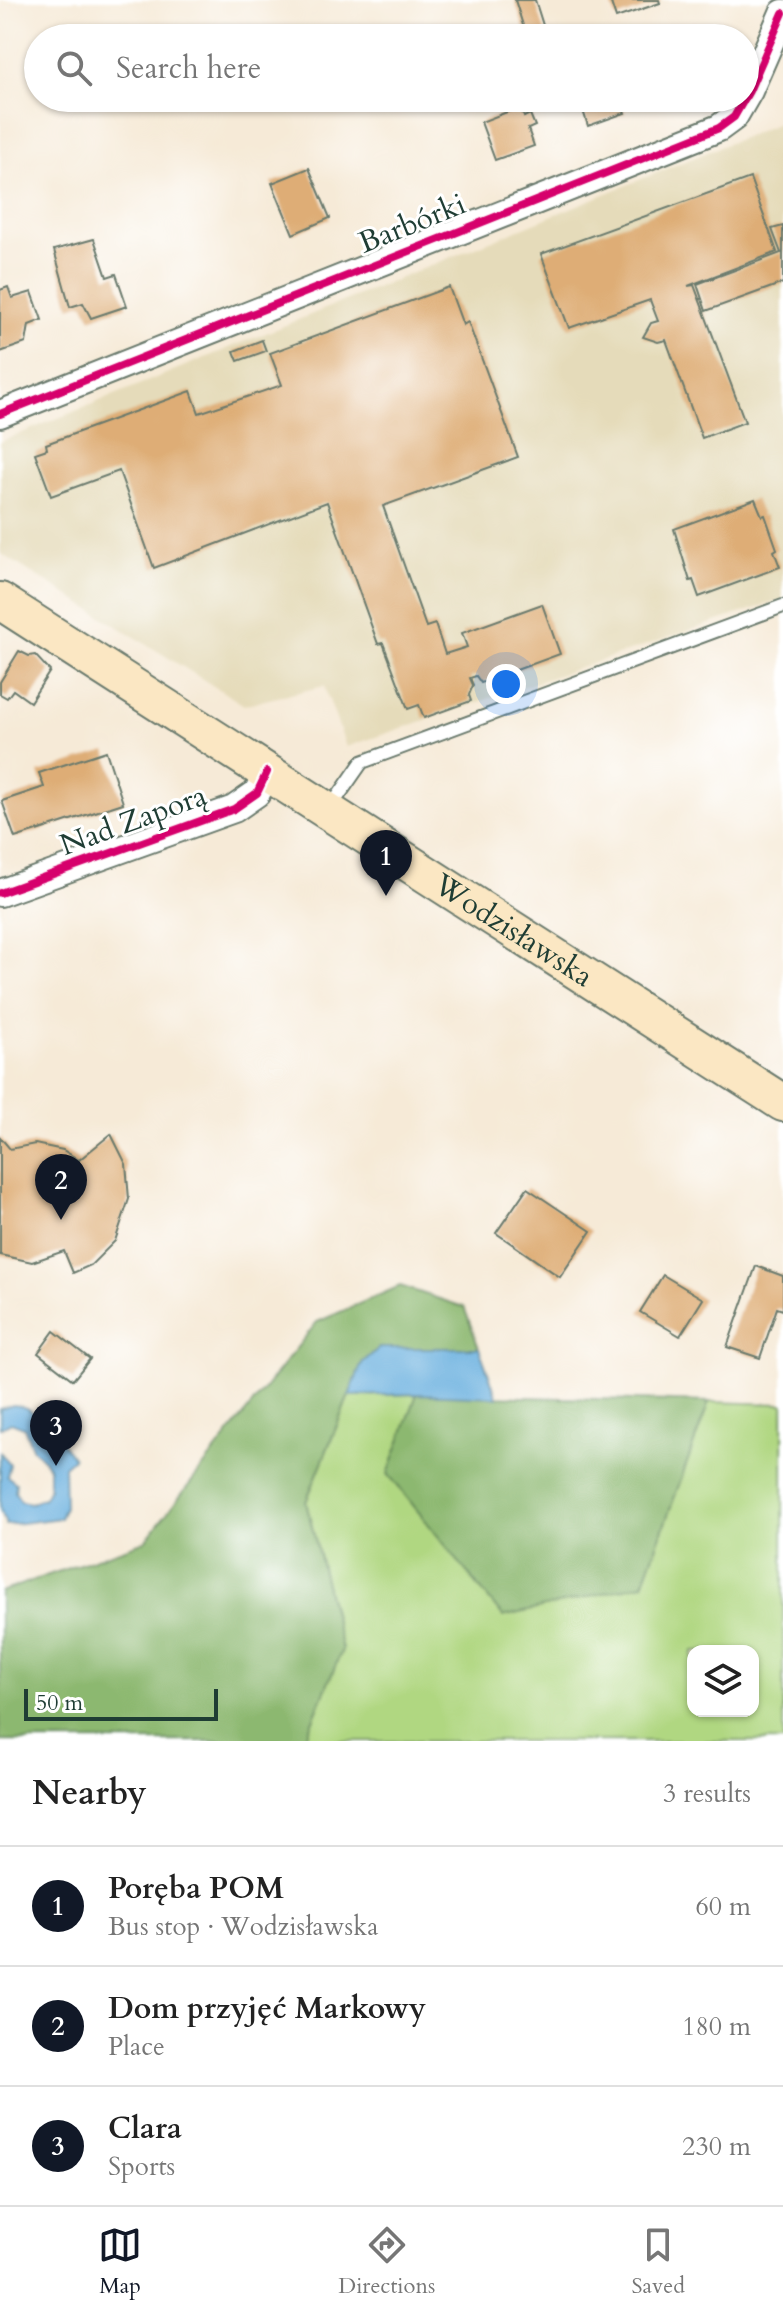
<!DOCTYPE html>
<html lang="en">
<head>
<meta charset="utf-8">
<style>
  body { margin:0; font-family:Cardo,serif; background:#f2f2f2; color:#222 }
  .controls { position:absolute; right:24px; bottom:24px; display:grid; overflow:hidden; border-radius:16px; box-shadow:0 2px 6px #0004 }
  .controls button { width:72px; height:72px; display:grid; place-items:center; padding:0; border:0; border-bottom:2px solid #e0e0e0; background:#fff; color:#222; font:40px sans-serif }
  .scale { position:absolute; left:24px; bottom:20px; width:194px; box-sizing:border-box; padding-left:8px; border:4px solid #1f3d34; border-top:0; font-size:22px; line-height:28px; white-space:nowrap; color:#1f3d34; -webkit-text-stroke:6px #fff; paint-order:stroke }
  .you { position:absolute; left:506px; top:684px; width:28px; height:28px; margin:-20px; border:6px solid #fff; border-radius:50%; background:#1a73e8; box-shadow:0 0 0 12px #1a73e833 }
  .badge { display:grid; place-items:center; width:52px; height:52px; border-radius:50%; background:#111827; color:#fff; font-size:26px; font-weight:700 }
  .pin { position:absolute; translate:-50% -66px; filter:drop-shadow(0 2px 4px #0008) }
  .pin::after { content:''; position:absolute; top:42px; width:28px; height:24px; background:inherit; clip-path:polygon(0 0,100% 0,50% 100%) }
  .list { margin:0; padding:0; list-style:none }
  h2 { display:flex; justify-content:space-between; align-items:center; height:104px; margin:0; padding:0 32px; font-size:34px }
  h2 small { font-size:26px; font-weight:400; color:#767676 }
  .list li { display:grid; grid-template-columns:52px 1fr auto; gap:24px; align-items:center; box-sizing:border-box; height:120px; padding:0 32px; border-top:2px solid #e0e0e0 }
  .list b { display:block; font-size:30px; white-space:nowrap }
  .list p { margin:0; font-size:26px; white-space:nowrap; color:#767676 }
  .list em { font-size:26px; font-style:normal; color:#767676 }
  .icon { flex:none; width:44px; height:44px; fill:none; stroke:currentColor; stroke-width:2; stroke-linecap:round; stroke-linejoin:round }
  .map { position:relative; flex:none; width:783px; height:1741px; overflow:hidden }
  .search { position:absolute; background:#fff; box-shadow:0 2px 6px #0004; left:24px; right:24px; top:24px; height:88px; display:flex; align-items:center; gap:20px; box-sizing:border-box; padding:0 28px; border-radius:44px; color:#767676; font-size:30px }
  .sheet { height:464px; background:#fff }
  nav { display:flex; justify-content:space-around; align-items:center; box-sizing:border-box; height:112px; border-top:2px solid #e0e0e0; background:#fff; font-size:22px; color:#767676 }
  nav a { display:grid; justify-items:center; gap:4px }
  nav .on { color:#111827 }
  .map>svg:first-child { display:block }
  .built { fill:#e5dbba }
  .green { fill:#b0d781; stroke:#688a5a; stroke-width:2; fill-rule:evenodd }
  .forest { fill:#8cb86f; stroke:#567a52; stroke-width:2 }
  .water { fill:#67afde; stroke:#437689; stroke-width:2 }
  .building { fill:#dead76 }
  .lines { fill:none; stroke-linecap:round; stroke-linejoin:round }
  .service-casing { stroke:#6a7a6d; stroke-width:16 }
  .minor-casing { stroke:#6a7a6d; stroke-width:30 }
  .secondary-casing { stroke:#6a7a6d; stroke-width:40 }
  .service { stroke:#fff; stroke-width:12 }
  .minor { stroke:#fff; stroke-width:26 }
  .secondary { stroke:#fbe7c3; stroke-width:36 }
  .cycleway-casing { stroke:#fff; stroke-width:13 }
  .cycleway { stroke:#d6006c; stroke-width:8 }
  .labels { text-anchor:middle; stroke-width:6; stroke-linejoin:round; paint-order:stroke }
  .street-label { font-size:30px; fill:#1f3d34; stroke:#fff }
</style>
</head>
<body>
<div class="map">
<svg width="783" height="1741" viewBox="0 0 783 1741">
  <rect width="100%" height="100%" fill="#fff"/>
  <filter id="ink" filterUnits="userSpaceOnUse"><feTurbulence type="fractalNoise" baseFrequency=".0125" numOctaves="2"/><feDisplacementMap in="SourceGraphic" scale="16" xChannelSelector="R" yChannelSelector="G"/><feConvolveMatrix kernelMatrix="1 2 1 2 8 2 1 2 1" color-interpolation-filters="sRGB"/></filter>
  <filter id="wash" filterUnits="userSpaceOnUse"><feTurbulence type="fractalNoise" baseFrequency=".006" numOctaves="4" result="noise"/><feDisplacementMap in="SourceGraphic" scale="32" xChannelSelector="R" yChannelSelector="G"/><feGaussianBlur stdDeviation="1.8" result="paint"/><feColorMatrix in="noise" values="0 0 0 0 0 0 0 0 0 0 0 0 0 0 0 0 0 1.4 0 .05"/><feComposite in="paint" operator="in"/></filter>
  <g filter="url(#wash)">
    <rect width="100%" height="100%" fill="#f6ead7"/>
    <polygon class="built" points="783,121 783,599 346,747 324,686 244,705 0,553 0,442"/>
    <path class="green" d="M417,1394L389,1474L643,1584L709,1402L783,1404V1741H304L342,1650L306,1502L349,1396ZM693,1651H753V1711H693Z"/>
    <g class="forest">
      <polygon points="400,1286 464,1307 479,1348 379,1348 362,1363 306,1502 342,1650 304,1741 0,1741 0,1592 145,1541 317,1322"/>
      <polygon points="417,1394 709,1402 643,1584 503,1617 388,1474"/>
    </g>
    <g class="water">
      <polygon points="379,1348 479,1348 497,1397 417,1394 349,1396 362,1363"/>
      <path d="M13,1405C36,1406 44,1424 49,1445L59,1439L73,1458L64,1466L65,1507L60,1518L6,1525L0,1509V1452L10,1465L7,1476L16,1483L15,1492L21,1501L31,1503L44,1498L49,1488V1468L46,1462L33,1449L24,1427L11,1422L0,1428V1409Z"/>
    </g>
    <g id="blocks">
      <g class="building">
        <polygon points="515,0 535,0 547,38 527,38"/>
        <polygon points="618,0 659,0 660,3 616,18 611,3"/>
        <polygon points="678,29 682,38 654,38"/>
        <polygon points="579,98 619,98 625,113 588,126"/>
        <polygon points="520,107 524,117 530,114 535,126 528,129 534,146 495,160 481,122"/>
        <polygon points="309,168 330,218 293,234 272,183"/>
        <polygon points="750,178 777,252 688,286 694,285 745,422 702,438 666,340 658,342 643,337 651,323 658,321 650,300 569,328 541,254"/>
        <polygon points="783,226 783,283 706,311 697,284 781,253 772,229"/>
        <polygon points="94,239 107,277 116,274 127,306 91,318 83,303 70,307 54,250"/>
        <polygon points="8,287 12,298 32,292 42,320 29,325 26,343 0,352 0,290"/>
        <polygon points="449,287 463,325 468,322 518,457 383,506 426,627 435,624 445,654 467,647 462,633 542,604 560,654 481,683 476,676 470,678 473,685 469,695 471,701 424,718 419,705 408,709 383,643 378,644 327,502 154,568 119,471 51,496 35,453 47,449 46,444 191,391 199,413 282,385 270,353"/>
        <polygon points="262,340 266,351 238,361 234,351"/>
        <polygon points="755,499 762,516 765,515 777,549 774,551 780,567 699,597 693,580 690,581 674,529"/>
        <polygon points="19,651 29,656 35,655 50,671 30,702 13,690 7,698 0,694 0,682"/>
        <polygon points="106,751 123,803 15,838 2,801 44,787 39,773"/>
        <polygon points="111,1134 126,1164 129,1199 115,1241 91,1265 73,1273 64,1251 32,1262 0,1255 0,1137 10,1149 35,1144 63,1150 79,1160"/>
        <polygon points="527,1188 591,1231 560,1277 496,1233"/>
        <polygon points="756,1266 783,1276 783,1310 777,1308 760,1358 727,1347"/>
        <polygon points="663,1275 703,1299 680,1336 640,1312"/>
        <polygon points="54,1331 90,1359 73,1380 38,1353"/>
      </g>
    </g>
  </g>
  <g filter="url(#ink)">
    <use href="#blocks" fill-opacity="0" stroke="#6a7a6d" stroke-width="2"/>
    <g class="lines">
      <defs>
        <polyline id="service" points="330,808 362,762 783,606"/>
        <g id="minor">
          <polyline points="0,414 719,128 734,117 749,91 783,13"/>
          <polyline points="0,893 234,809 257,793 267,772"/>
        </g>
        <g id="secondary">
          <path id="s1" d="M0,601L783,1103"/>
        </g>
      </defs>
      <use href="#service" class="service-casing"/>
      <use href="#minor" class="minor-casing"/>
      <use href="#secondary" class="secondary-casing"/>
      <use href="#service" class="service"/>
      <use href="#minor" class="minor"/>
      <use href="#secondary" class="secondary"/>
      <defs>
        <g id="cycleway">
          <polyline points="0,414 719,128 734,117 749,91 783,13"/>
          <polyline points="0,893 234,809 257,793 267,772"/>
        </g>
      </defs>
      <use href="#cycleway" class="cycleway-casing"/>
      <use href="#cycleway" class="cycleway"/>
    </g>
  </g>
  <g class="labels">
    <g class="street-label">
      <text transform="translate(412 223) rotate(-22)" y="10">Barbórki</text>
      <text transform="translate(133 820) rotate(-20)" y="10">Nad Zaporą</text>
      <text dy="10" stroke="none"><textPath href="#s1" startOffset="610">Wodzisławska</textPath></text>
    </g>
  </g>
</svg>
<div class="controls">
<button><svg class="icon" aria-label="layers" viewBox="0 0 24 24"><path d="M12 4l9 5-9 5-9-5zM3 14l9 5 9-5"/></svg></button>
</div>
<div class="scale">50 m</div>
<div class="you"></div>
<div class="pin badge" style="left:386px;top:896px">1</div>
<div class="pin badge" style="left:61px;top:1220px">2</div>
<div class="pin badge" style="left:56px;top:1466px">3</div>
<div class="search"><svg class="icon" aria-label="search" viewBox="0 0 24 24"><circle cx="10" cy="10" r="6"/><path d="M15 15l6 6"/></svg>Search here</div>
</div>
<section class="sheet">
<h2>Nearby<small>3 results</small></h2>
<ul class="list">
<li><span class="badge">1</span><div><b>Poręba POM</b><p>Bus stop · Wodzisławska</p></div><em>60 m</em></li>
<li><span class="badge">2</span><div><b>Dom przyjęć Markowy</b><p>Place</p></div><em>180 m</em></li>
<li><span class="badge">3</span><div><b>Clara</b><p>Sports</p></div><em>230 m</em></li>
</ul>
</section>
<nav>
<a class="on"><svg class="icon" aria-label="map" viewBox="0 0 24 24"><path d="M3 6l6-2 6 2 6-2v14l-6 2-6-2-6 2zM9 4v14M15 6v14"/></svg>Map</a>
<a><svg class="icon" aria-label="directions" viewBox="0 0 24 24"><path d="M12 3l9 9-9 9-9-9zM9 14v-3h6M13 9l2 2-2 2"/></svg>Directions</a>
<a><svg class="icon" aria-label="saved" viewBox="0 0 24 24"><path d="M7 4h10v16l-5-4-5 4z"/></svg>Saved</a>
</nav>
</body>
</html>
